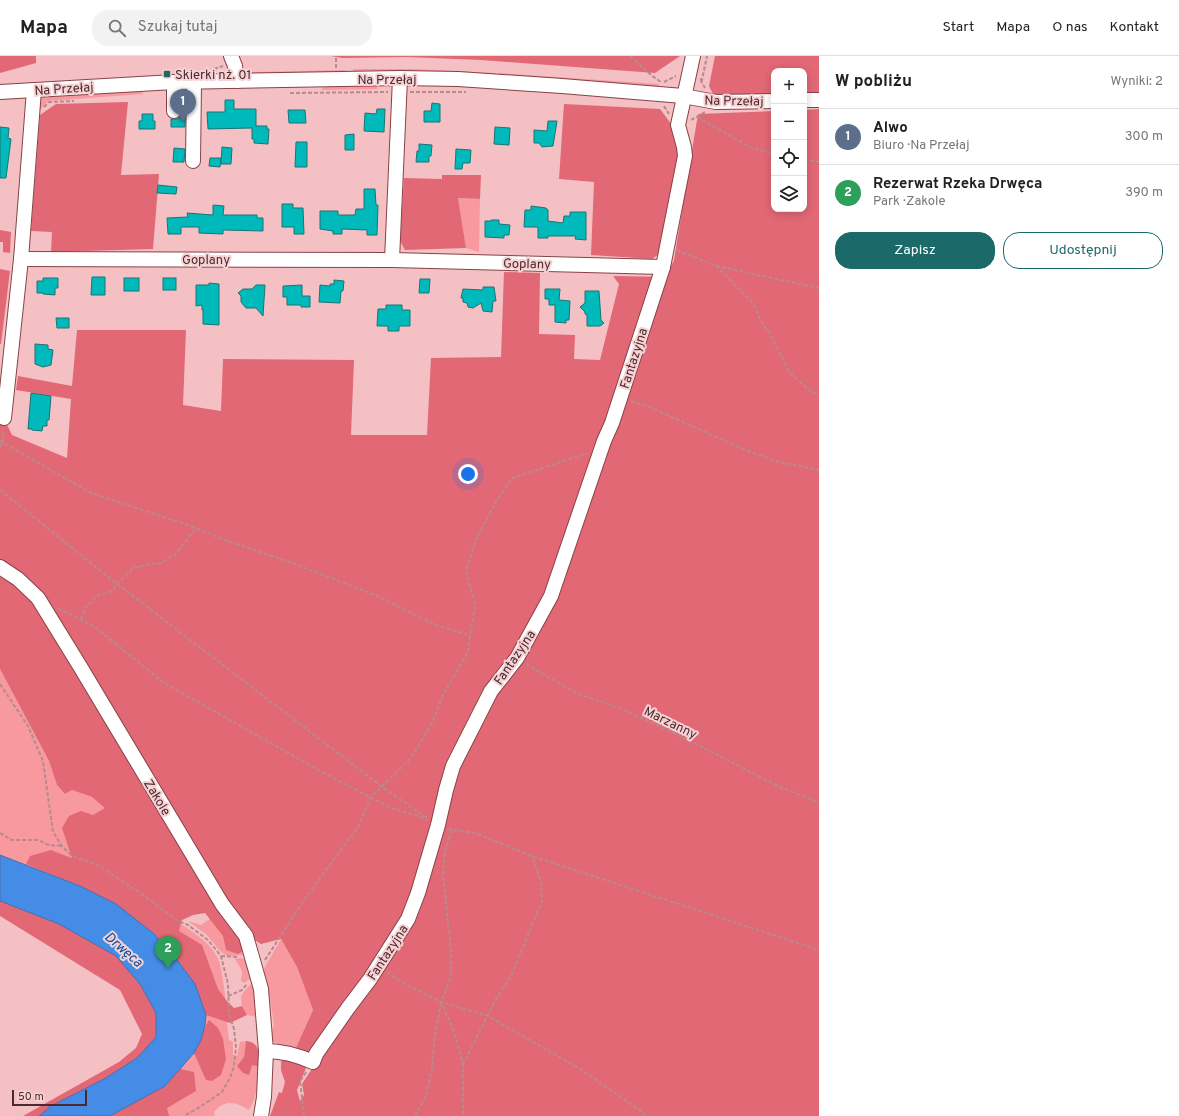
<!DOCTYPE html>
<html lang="pl">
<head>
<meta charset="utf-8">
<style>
  body { margin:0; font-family:Overpass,sans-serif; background:#f2f2f2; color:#222 }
  .controls { position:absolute; right:12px; top:12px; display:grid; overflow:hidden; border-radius:8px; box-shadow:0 2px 10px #0003 }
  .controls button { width:36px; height:36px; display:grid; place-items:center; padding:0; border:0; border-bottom:1px solid #e0e0e0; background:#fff; color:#222; font:20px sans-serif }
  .scale { position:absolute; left:12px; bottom:10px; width:75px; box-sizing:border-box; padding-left:4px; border:2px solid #4b292c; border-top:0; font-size:11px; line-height:14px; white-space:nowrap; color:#4b292c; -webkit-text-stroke:3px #f6d2d4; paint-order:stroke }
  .you { position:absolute; left:468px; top:418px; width:14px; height:14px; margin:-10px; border:3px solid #fff; border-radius:50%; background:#1a73e8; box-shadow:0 0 0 6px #1a73e833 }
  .badge { display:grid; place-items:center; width:26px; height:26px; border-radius:50%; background:#1c696a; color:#fff; font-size:13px; font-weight:700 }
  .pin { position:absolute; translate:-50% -33px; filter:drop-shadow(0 1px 2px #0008) }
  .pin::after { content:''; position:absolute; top:21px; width:14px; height:12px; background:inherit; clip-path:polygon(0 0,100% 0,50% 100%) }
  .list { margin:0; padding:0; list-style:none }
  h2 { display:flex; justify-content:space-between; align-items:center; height:52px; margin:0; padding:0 16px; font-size:17px }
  h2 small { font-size:13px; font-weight:400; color:#767676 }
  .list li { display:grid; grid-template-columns:26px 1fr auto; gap:12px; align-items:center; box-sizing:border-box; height:56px; padding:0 16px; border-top:1px solid #e0e0e0 }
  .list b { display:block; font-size:15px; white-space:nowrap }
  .list p { margin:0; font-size:13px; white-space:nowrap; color:#767676 }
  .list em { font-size:13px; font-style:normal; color:#767676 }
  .actions { display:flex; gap:8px; padding:12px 16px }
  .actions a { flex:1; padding:9px 0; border:1px solid #1c696a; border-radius:16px; text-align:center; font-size:14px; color:#1c696a }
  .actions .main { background:#1c696a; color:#fff }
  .icon { flex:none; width:22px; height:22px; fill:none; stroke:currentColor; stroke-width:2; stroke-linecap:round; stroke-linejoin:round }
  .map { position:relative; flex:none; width:819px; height:1060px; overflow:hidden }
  header { display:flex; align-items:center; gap:24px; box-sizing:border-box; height:56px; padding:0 20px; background:#fff; border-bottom:1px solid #e0e0e0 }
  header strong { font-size:19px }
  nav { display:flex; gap:22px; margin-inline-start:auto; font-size:14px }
  .search { width:280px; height:36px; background:#f2f2f2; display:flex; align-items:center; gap:10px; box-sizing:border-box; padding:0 14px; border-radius:16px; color:#767676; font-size:15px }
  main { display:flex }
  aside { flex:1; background:#fff }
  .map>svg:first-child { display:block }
  .green { fill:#f899a0 }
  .forest { fill:#e26875 }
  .water { fill:#448ce5; stroke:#466eae }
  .building { fill:#00b9ba; stroke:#1b7474 }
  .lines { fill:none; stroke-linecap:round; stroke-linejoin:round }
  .minor-casing { stroke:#894148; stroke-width:16 }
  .path { stroke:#b88a8d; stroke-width:2; stroke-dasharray:4 2; stroke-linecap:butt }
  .minor { stroke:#fff; stroke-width:14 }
  .poi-dot { fill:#1c696a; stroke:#f6d2d4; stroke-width:1.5 }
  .labels { text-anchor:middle; stroke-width:4; stroke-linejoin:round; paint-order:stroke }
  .poi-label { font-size:13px; fill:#4b292c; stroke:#f6d2d4; text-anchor:start }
  .street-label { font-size:13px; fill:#4b292c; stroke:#f6d2d4 }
  .water-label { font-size:14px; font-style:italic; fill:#0150a0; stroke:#f6d2d4 }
</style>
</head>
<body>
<header>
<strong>Mapa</strong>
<div class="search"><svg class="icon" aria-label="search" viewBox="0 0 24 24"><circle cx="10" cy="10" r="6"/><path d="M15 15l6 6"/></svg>Szukaj tutaj</div>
<nav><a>Start</a><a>Mapa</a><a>O nas</a><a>Kontakt</a></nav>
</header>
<main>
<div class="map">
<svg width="819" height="1060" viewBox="0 0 819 1060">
  <rect width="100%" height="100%" fill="#f4c0c3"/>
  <g class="green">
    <polygon points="353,13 413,13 496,17 496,20 353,17"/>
    <polygon points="247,14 252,16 345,14 345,17 251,18 244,15"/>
    <polygon points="498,17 659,28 658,32 498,21"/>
    <polygon points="377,29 377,33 322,34 323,30"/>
    <polygon points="142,34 143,38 48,45 40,54 37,54 39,43 44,40"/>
    <polygon points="458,142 480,143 479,196 466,192"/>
    <path d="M0,613L49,705L57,729L65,738L72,734L104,745L114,752L72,802L51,794L181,870V868C194,877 208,885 216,899C222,908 224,933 226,944L224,942L229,984L233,986V999L237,1000L240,986L246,985L244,1001L252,1008L257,1010L260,1022L254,1044L249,1054C235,1046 225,1043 214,1056L215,1060H37L142,993L155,959L0,844Z"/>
    <polygon points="214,860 245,894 245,899 227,900 220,895 207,879 188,865 201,869"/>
    <polygon points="281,883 297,911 313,954 295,994 274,986 271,980 274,969 270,943 265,937 262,916"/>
    <polygon points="241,902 249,905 251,915 250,923 244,927 241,925 242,915 235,903"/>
    <polygon points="253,927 257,961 247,959 242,950 241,940 247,932"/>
  </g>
  <g class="forest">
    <polygon points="0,0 36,0 36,7 0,17"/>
    <polygon points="331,0 680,0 655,17 481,4 407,1 342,2"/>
    <polygon points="715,0 819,0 819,39 804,39 804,15 774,15 774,40 714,40 709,30"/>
    <polygon points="128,46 121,119 159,118 153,193 51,196 52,176 31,175 40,59 56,48"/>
    <polygon points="564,48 660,53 672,69 679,100 659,198 652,203 591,199 594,126 559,123"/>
    <polygon points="819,53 819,1060 270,1060 279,1036 282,1037 285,1026 281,1014 281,1006 285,1001 304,1006 306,1012 297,1034 300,1045 304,1039 302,1028 332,982 310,998 295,994 313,954 297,911 281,883 261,888 247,879 245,894 238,898 226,894 223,880 205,857 193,859 182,864 179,875 202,889 218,933 226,944 234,952 242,950 247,959 230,967 206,959 195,928 176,902 153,877 116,848 80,830 26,808 30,800 51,794 72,802 62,772 69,760 81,755 93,759 105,752 92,741 72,734 65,738 57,729 49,705 0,613 0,354 12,379 67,402 71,343 16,334 18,320 72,330 77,274 186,274 183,349 221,355 223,303 354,304 351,379 427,379 431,302 501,301 504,216 540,217 539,278 575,279 574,303 600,304 619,228 613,220 666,221 674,204 698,58 774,55 774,153 804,153 804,54"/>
    <polygon points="442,119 481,119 480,143 458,142 466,192 405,194 400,185 404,122 442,123"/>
    <polygon points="0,174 11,176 10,197 3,196 3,186 0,186"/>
    <polygon points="0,213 10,215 1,288 0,288"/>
    <polygon points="0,845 59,868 116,900 140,928 156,957 156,981 137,1002 104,1023 51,1050 39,1060 23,1060 119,1006 136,992 142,978 120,934 0,860"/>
    <path d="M209,964L218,972L223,983L226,1003L221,1019L212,1025L206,1024L194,997C200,986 203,973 209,964Z"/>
    <path d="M246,985C263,986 259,1006 259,1019L257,1010L252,1009L249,1019L243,1017L237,1010L244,1001Z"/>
    <polygon points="180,1013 194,1016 196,1035 167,1052 169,1060 110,1060 165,1030"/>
  </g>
  <polygon class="water" points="0,799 80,830 116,848 153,877 177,904 195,928 206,959 205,969 201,984 194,997 165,1030 110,1060 39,1060 51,1050 104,1023 137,1002 156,981 156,957 140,928 116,900 59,868 0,845"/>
  <g class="building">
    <polygon points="225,44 234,44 234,53 256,53 256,70 267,70 267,73 269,73 268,88 254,87 254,83 252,83 252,72 208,73 207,56 225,56"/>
    <polygon points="432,47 440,48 440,66 424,66 424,55 431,55"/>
    <polygon points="377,53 385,53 384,76 364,75 365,57 376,58"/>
    <polygon points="288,54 305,54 306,67 289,67"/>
    <polygon points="185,56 185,71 171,71 171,63 178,63 182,57"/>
    <polygon points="142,58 153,58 153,65 155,65 155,73 139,73 139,65 142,65"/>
    <polygon points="548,65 557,65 553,90 542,91 539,87 534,87 534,74 547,75"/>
    <polygon points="0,71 9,72 8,82 11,83 6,122 0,122"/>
    <polygon points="495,71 510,72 509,89 494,88"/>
    <polygon points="354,78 354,94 345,94 345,79"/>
    <polygon points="296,86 307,86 307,111 295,111"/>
    <polygon points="419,88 432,89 431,100 429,100 429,106 416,106 417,95 419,95"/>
    <polygon points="222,91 232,92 231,108 221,108"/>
    <polygon points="174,92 185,93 184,106 173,106"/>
    <polygon points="456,93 471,94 470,107 463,107 462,113 455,113"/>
    <polygon points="210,102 221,102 220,111 209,110"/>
    <polygon points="158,129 177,131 176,138 157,137"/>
    <polygon points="364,133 375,133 376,149 378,149 377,179 367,179 367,174 342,173 342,178 333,178 333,175 320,173 320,155 338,155 338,159 355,159 356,153 364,153"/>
    <polygon points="282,148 293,148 293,152 303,152 304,178 294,178 294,171 282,171"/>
    <polygon points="213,149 224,150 223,159 257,159 257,162 263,162 263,175 223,174 223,178 199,177 199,171 181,171 181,178 168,178 167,162 188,161 187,157 213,159"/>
    <polygon points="531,150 546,152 548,154 548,165 563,167 564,160 570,160 570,156 586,156 586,184 575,183 576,180 548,180 548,182 538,182 538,171 524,171 525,154 531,154"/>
    <polygon points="491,164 499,164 499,168 510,169 509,179 504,179 504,182 485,181 485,165 491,165"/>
    <polygon points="92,221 105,221 105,239 91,239"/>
    <polygon points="43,222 58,222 58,232 55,232 55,239 43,238 43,237 37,237 37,225 43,225"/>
    <rect x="124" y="222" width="15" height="13"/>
    <rect x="163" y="222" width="13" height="12"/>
    <polygon points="420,223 430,223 429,237 419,237"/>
    <polygon points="334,224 344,225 343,235 341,235 340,247 319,246 320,229 330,230 330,228 334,228"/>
    <polygon points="209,227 219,228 219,269 203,268 203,254 202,254 202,249 196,250 196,229 209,229"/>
    <polygon points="256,229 265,229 263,260 256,252 246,252 241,246 241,240 238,237 243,233 252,233"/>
    <polygon points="302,229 302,240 310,240 310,251 301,251 301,249 287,249 287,241 283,241 283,230"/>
    <polygon points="483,231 494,231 496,245 493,245 492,256 483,255 481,247 473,252 468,251 467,247 463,246 463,242 461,242 463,233 483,234"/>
    <polygon points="545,233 560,233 559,244 570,245 569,264 566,264 566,267 555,266 555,249 549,249 549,243 545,243"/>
    <polygon points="585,235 599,235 601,264 604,267 600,270 587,270 587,259 585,258 585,256 580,251 585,247"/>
    <polygon points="386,249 402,249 402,254 410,254 410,270 399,270 399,275 388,275 388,270 377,270 378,253 386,253"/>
    <polygon points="56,262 69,262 69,272 57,272"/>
    <polygon points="35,288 48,289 48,293 53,294 51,309 43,311 35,308"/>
    <polygon points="31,337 51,340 49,364 47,364 47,370 43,370 42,375 32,374 32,373 28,373"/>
  </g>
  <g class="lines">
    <defs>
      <g id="minor">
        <polyline points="231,0 235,10 237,25"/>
        <polyline points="0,36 174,26 400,22 458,23 562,30 683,40 716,46 774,45"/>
        <polyline points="804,44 819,44"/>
        <polyline points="174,55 174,26"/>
        <polyline points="193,105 194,26"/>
        <polyline points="21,203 392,204 663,211"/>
        <polyline points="392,204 400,22"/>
        <polyline points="4,362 21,203 34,34"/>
        <polyline points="0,511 18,523 38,542 81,612 222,848 246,880 261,933 266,995 264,1041 261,1060"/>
        <path d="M266,995C283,995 297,999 313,1006L316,998L348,952L370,923L408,863L418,837L438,769L446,734L453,710L491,635L517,602L551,540L604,385L612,367L663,211L685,100L684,91L678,69L693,0"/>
      </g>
    </defs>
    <use href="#minor" class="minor-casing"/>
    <g class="path">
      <polyline points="630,0 651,19 661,26"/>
      <polyline points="336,12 336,0"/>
      <polyline points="214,13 223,10"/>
      <polyline points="700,23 702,24 707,0"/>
      <polyline points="702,24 701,25 705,32"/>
      <polyline points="664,26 676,20"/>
      <polyline points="410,36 466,36"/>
      <polyline points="290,37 388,36"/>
      <polyline points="664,50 669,58"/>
      <polyline points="44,51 49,46 74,45"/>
      <polyline points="697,61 750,91 774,98"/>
      <polyline points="691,64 705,56"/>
      <polyline points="804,103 819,106"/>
      <polyline points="677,194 716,210 819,232"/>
      <polyline points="716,210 753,247 760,263 772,282 790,317 811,336 819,338"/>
      <polyline points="631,346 645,349 743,393 779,406 819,414"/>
      <polyline points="0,385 91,437 185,468 228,485 284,504 375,539 435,569 470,579"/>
      <polyline points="0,391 3,386 3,373"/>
      <polyline points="0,434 117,528 381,730 427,762"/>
      <polyline points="58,552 95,571 164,627 322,716 391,752 418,760 427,764"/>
      <polyline points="81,564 85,552 98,539 111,536 117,528 133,512 151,508 160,507 175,499 196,472"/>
      <polyline points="526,608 576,637 622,653 688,684 782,732 819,746"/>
      <polyline points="0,628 28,670 43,705 53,776 62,790 71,799 80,803 93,807 105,814 139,836 178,865 188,869 208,884 221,900 228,928 229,958 234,973 236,991 234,1010 230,1022 222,1036 200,1051 184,1060"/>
      <polyline points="448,773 475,777 532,800 819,894"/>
      <polyline points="452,774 445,795 443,818 451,896 451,921 441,946 454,975 463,1009 463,1060"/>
      <polyline points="0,777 12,784 38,784 49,789 62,790"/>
      <polyline points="221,900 239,901"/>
      <polyline points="265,904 304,844 358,771 371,741 410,703 431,669 443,639 468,596 470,579 475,550 466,514 477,481 497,444 512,422 587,397"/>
      <polyline points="387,916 405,928 441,946 488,960 580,1013 648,1060"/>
      <polyline points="228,940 242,934 247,928"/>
      <polyline points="463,1009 496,943 511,920 542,845 541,826 532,800"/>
      <polyline points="304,1060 300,1025 307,1015"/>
      <polyline points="415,1060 426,1040 432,1012 434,985 441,947"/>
    </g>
    <use href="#minor" class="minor"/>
  </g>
  <rect class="poi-dot" x="163" y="14" width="8" height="8" rx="2"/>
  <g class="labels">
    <g class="poi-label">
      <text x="175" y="23">Skierki nż. 01</text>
    </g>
    <g class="street-label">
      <text x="387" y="28">Na Przełaj</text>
      <text transform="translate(64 32) rotate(-4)" y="5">Na Przełaj</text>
      <text transform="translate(734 44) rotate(1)" y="5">Na Przełaj</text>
      <text x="206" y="208">Goplany</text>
      <text transform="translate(527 207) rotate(1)" y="5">Goplany</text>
      <text transform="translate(633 302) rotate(-72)" y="5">Fantazyjna</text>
      <text transform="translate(514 601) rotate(-56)" y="5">Fantazyjna</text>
      <text transform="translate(671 666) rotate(26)" y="5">Marzanny</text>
      <text transform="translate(158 741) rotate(59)" y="5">Zakole</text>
      <text transform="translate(387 896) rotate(-57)" y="5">Fantazyjna</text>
    </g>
    <g class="water-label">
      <text transform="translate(124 893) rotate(41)" y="5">Drwęca</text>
    </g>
  </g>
</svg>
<div class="controls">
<button>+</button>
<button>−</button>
<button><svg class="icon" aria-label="locate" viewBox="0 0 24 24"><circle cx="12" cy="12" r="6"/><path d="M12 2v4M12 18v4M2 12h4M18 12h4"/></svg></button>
<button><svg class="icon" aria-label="layers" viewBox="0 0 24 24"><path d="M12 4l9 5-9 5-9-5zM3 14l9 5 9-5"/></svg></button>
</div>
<div class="scale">50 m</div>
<div class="you"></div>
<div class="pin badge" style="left:183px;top:66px;background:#5c6f8a">1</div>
<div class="pin badge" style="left:168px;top:913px;background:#2e9e5b">2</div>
</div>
<aside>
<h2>W pobliżu<small>Wyniki: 2</small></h2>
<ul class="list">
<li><span class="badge" style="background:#5c6f8a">1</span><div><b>Alwo</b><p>Biuro · Na Przełaj</p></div><em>300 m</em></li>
<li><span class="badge" style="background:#2e9e5b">2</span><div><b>Rezerwat Rzeka Drwęca</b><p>Park · Zakole</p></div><em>390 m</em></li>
</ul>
<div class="actions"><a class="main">Zapisz</a><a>Udostępnij</a></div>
</aside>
</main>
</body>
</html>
